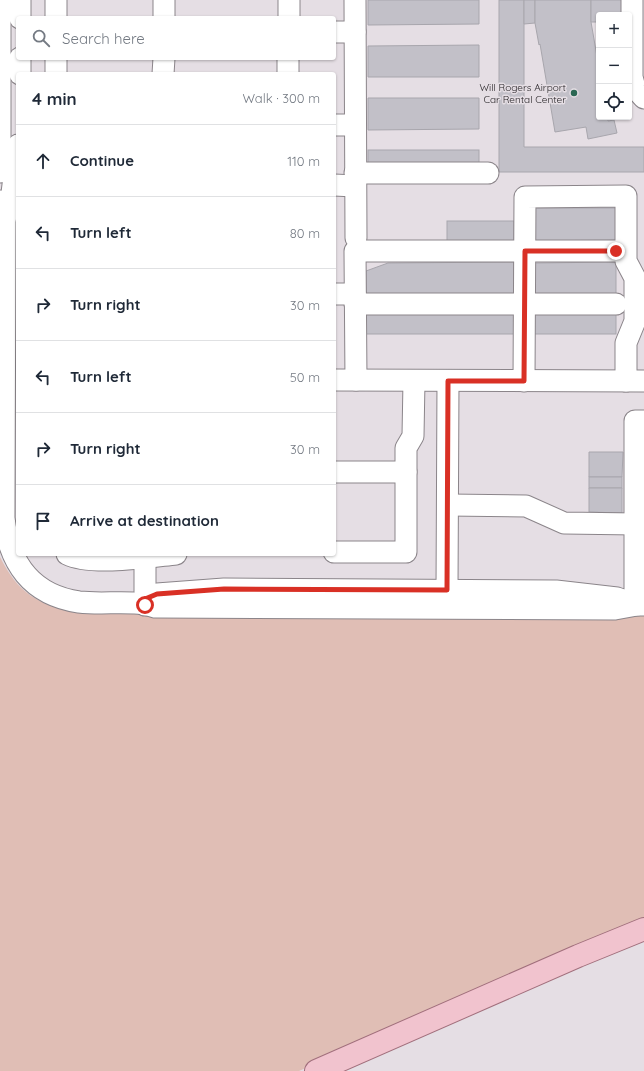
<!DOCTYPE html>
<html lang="en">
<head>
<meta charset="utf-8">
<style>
  body { margin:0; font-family:Quicksand,sans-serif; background:#f2f2f3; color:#1f2937 }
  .controls { position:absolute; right:12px; top:12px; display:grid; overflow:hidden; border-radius:4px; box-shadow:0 1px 3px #0004 }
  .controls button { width:36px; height:36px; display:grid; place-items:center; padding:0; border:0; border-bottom:1px solid #e0e1e3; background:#fff; color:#1f2937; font:20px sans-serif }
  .stop { position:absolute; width:12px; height:12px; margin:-9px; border:3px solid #d93025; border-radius:50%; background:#fff }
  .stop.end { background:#d93025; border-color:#fff; box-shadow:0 1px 4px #0008 }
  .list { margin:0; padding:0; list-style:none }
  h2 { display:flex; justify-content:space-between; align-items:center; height:52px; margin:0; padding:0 16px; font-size:17px }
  h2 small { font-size:13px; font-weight:400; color:#747a83 }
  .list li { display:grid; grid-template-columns:26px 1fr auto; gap:12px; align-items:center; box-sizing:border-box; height:72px; padding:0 16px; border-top:1px solid #e0e1e3 }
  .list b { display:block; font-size:15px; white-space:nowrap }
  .list em { font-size:13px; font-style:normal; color:#747a83 }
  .icon { flex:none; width:22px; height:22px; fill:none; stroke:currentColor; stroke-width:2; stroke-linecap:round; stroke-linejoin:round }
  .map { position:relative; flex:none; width:644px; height:1071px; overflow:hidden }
  .search { position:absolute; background:#fff; box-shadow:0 1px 3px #0004; left:16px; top:16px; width:320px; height:44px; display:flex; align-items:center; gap:10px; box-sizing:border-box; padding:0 14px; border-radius:4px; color:#747a83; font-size:15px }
  .panel { position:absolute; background:#fff; box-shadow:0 1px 3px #0004; left:16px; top:72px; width:320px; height:484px; border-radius:4px }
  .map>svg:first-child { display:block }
  .green { fill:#e0beb5 }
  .building { fill:#c2c0c8; stroke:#a8a6ad }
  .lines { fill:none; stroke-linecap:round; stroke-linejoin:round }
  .minor-casing { stroke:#8b858a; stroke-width:23 }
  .major-casing { stroke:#a16f7c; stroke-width:24 }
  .minor { stroke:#fff; stroke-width:21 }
  .major { stroke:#f1c3ce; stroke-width:22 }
  .route { stroke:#d93025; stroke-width:5 }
  .poi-dot { fill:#2a6753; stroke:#e5dee4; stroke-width:1.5 }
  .labels { text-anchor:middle; stroke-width:3; stroke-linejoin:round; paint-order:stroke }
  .poi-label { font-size:10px; fill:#201d20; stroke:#e5dee4; text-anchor:end }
</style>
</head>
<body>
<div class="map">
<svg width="644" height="1071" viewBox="0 0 644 1071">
  <rect width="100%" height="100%" fill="#e5dee4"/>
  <path class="green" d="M0,557C18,593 37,604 76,613L644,616V919L633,923L299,1071H0Z"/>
  <g class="building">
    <polygon points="368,0 479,0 479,24 368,25"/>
    <polygon points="499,0 524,0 524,147 644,147 644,172 499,172"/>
    <polygon points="524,0 535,0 535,23 524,24"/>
    <polygon points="535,0 591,0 591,22 599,68 599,117 608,117 608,121 614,120 617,133 588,139 586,127 555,132 540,44 539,45 535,23"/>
    <polygon points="591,0 626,0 626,15 599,15 599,22 591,22"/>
    <polygon points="479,45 479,77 368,77 368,46"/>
    <polygon points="368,98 479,98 479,129 368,130"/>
    <rect x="368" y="150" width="111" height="32"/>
    <polygon points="534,208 616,208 616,240 534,241"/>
    <rect x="447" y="221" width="67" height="20"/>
    <polygon points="514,262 514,295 366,296 366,271 388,263"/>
    <polygon points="616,262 616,295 535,295 534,263"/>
    <rect x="366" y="314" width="148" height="20"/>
    <rect x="534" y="314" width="82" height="20"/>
    <polygon points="589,452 623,452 622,477 589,477"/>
    <rect x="589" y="477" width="33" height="11"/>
    <polygon points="589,488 622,488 622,513 589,512"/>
  </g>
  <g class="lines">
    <defs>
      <g id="minor">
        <polyline points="56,0 56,18"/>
        <polyline points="355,0 356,238"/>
        <polyline points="632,0 632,77 635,88 644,98"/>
        <polyline points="20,18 20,0"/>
        <polyline points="164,18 164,0"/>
        <polyline points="289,18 289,0"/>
        <polyline points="334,32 355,32"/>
        <polyline points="56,58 56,74"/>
        <polyline points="20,74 20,58"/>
        <polyline points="163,74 164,58"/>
        <polyline points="288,74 288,58"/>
        <polyline points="334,125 355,125"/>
        <polyline points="0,172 0,0"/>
        <polyline points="355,173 488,173"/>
        <polyline points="334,185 355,186"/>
        <path d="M0,201L5,219L4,518C9,563 31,595 79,602C97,604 116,602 134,603C141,603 149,605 155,607L615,609L637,605H644"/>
        <polyline points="5,219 11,201 18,145"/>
        <polyline points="334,294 355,294"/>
        <polyline points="355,304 616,304"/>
        <polyline points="334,380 644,381"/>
        <polyline points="356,380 355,251 616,251"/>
        <polyline points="524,381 525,197 626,196 626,261 635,278 635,321 626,343 626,381"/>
        <polyline points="334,472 406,472"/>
        <polyline points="448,505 526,506 564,523 636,524"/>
        <polyline points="334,552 406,552 406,448 413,436 414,381"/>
        <path d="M67,554C91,566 148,557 176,554"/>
        <polyline points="145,557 145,605"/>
        <polyline points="447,590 448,381"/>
        <polyline points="154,596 157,594 224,589 556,591 617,598 637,605 635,589 635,421 644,421"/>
      </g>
      <polyline id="major" points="316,1071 578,956 644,929"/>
    </defs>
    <use href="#minor" class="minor-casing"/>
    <use href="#major" class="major-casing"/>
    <use href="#minor" class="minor"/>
    <use href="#major" class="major"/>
  </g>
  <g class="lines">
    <polyline class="route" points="145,605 145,599 157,594 224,589 447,590 448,381 524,381 525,251 616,251"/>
  </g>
  <circle class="poi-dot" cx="574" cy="93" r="4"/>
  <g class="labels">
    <g class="poi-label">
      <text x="566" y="91">Will Rogers Airport<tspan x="566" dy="12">Car Rental Center</tspan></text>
    </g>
  </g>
</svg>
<div class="controls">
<button>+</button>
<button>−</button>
<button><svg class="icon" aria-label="locate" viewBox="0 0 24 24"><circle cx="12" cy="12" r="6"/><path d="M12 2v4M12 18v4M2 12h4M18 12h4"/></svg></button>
</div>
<div class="stop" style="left:145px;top:605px"></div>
<div class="stop end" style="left:616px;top:251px"></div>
<div class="search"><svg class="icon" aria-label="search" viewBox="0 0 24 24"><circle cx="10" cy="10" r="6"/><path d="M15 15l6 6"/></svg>Search here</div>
<section class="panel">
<h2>4 min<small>Walk · 300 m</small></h2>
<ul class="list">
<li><svg class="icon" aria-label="ahead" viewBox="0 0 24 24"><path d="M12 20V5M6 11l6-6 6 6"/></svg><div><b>Continue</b></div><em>110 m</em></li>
<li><svg class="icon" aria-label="left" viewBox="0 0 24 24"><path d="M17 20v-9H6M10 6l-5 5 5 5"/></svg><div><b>Turn left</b></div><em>80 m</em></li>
<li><svg class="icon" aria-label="right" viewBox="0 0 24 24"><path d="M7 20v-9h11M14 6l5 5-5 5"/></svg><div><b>Turn right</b></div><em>30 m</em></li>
<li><svg class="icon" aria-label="left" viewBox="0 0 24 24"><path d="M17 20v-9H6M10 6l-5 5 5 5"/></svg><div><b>Turn left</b></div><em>50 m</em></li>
<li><svg class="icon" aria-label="right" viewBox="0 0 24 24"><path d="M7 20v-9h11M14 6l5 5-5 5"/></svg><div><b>Turn right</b></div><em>30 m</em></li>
<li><svg class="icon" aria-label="arrive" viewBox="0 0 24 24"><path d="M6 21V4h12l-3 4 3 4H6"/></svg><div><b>Arrive at destination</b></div></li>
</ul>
</section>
</div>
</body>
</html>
